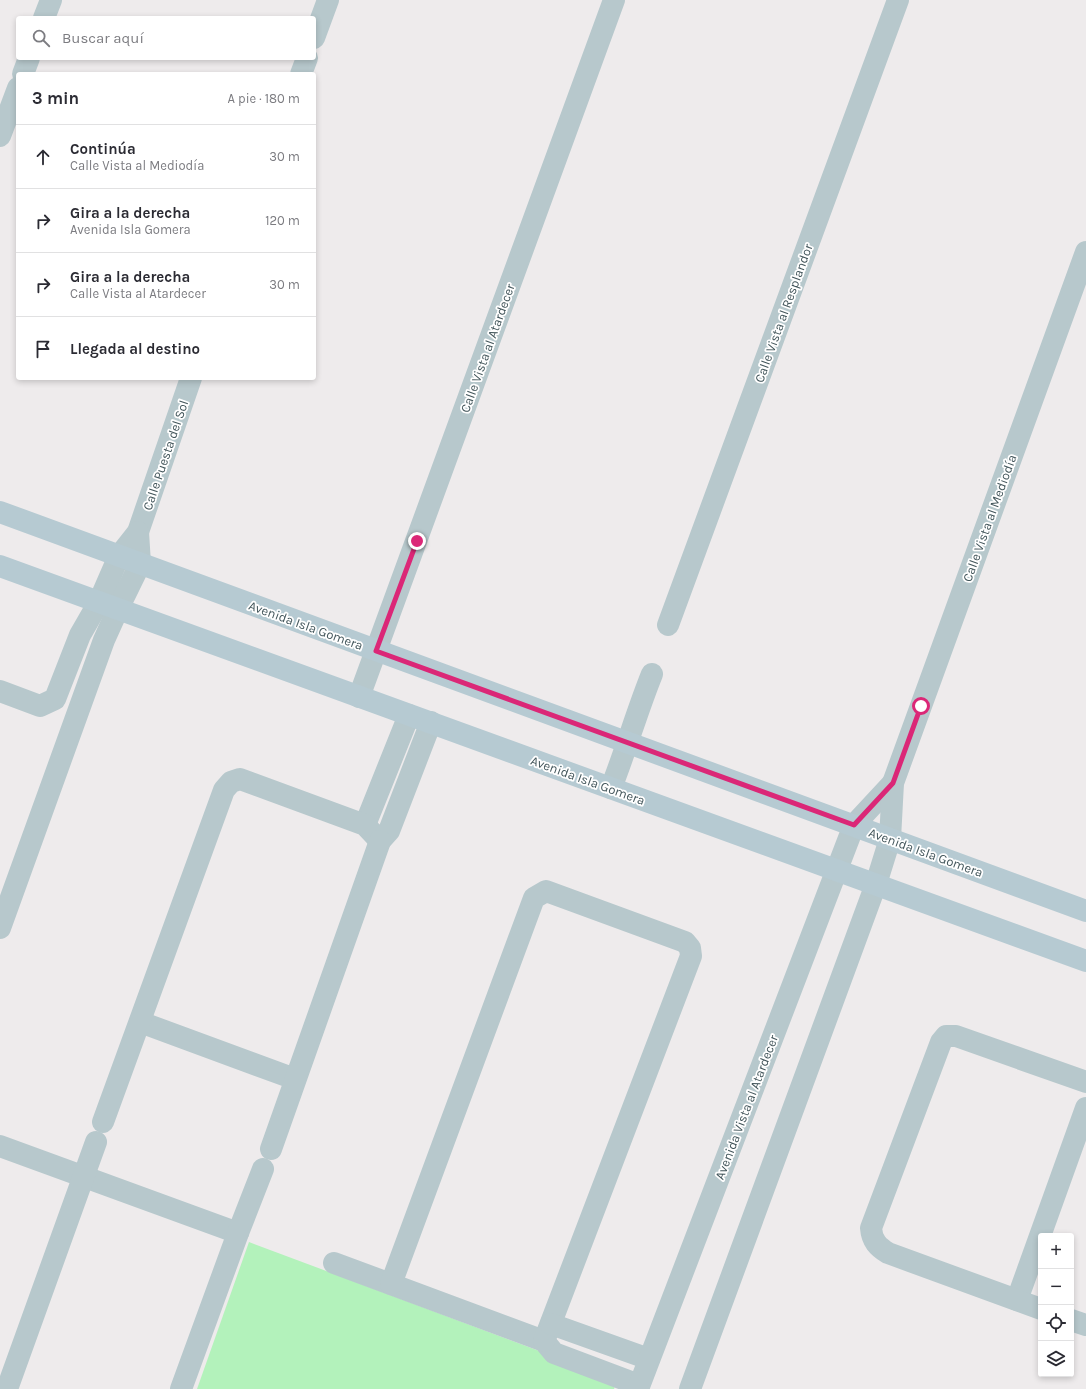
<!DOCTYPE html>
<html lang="es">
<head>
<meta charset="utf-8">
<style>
  body { margin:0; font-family:Karla,sans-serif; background:#f7f7f7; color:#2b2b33 }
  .controls { position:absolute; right:12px; bottom:12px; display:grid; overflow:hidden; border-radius:4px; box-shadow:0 2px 6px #0003 }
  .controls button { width:36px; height:36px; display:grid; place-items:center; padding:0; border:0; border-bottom:1px solid #e1e1e2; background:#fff; color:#2b2b33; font:20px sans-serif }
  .stop { position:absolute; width:12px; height:12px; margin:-9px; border:3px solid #db2777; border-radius:50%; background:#fff }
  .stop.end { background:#db2777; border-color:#fff; box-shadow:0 1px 4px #0008 }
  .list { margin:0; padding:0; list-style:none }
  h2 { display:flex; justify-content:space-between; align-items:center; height:52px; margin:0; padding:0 16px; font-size:17px }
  h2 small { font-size:13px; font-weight:400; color:#7c7c81 }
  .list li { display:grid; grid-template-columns:26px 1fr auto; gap:12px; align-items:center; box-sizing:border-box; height:64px; padding:0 16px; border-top:1px solid #e1e1e2 }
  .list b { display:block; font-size:15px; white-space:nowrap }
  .list p { margin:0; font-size:13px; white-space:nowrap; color:#7c7c81 }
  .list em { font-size:13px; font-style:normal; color:#7c7c81 }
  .icon { flex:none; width:22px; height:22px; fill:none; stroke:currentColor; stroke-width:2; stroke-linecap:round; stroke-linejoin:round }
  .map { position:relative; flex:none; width:1086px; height:1389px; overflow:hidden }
  .search { position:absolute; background:#fff; box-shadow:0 2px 6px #0003; left:16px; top:16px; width:300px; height:44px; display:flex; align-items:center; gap:10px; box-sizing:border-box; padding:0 14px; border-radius:4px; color:#7c7c81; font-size:15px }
  .panel { position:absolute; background:#fff; box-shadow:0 2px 6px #0003; left:16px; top:72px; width:300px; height:308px; border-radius:4px }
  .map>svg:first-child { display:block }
  .green { fill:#b3f2bb }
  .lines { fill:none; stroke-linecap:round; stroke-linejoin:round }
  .street { stroke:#b7c8cc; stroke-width:22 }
  .secondary { stroke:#b6cad2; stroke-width:22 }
  .route { stroke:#db2777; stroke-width:5 }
  .labels { text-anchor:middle; stroke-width:3.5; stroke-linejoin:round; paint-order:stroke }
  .street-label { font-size:13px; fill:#42555a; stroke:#fff }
</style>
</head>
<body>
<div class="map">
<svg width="1086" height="1389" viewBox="0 0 1086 1389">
  <rect width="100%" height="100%" fill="#eeebec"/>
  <polygon class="green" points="249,1242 617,1380 614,1389 197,1389"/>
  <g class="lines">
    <g class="street">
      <polyline points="44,18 51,0"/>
      <polyline points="314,38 328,0"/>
      <polyline points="23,74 29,58"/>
      <polyline points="301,74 307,58"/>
      <polyline points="0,136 18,88"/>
      <polyline points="668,625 898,0"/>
      <polyline points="0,691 40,706 55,699 80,635 99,602 119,556 138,532 191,378"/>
      <polyline points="359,697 614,0"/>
      <path d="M611,788C626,750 637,711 652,674"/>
      <polyline points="365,825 409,715"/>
      <polyline points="0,928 104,640 118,609 140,564 138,532"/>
      <polyline points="140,1022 295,1079"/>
      <polyline points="103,1122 224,790 231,782 240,779 365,825 380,841 389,831 431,722"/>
      <polyline points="0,1146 238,1233"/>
      <polyline points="271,1149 380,841"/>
      <polyline points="334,1263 544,1341 554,1353 639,1385"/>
      <polyline points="391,1284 534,898 546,891 685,942 690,948 691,956 544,1341"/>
      <polyline points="1017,1300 1086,1108"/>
      <path d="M1041,1309L888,1253C878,1247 872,1241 871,1228L941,1042L946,1036H956L1086,1082"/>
      <polyline points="1071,1320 1086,1325"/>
      <polyline points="551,1324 649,1359"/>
      <polyline points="7,1389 96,1142"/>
      <polyline points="181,1389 238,1233 263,1169"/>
      <polyline points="638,1389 854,825 893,783"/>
      <polyline points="690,1389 876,884 890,839 893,783 1086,252"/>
    </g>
    <g class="secondary">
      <polyline points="0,512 1086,911"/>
      <polyline points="0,566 1086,961"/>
    </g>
  </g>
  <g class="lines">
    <polyline class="route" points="417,541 376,651 854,825 893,783 921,706"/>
  </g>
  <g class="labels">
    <g class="street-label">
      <text transform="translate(783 313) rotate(-70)" y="5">Calle Vista al Resplandor</text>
      <text transform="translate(487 348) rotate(-70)" y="5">Calle Vista al Atardecer</text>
      <text transform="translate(165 455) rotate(-71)" y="5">Calle Puesta del Sol</text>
      <text transform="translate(989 518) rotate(-70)" y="5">Calle Vista al Mediodía</text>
      <text transform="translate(306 625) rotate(20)" y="5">Avenida Isla Gomera</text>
      <text transform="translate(588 780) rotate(20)" y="5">Avenida Isla Gomera</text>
      <text transform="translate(926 852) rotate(20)" y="5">Avenida Isla Gomera</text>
      <text transform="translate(746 1107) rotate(-69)" y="5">Avenida Vista al Atardecer</text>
    </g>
  </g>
</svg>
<div class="controls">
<button>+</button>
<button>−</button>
<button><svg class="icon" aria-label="locate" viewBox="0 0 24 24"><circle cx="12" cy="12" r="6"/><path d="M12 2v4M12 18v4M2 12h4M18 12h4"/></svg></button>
<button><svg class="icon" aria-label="layers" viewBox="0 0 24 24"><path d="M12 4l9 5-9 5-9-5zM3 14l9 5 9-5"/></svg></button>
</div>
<div class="stop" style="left:921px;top:706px"></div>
<div class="stop end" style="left:417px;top:541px"></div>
<div class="search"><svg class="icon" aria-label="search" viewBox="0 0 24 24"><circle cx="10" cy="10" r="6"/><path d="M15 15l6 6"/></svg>Buscar aquí</div>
<section class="panel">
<h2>3 min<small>A pie · 180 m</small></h2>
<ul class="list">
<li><svg class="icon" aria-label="ahead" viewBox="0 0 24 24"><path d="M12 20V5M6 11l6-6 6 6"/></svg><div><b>Continúa</b><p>Calle Vista al Mediodía</p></div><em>30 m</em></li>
<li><svg class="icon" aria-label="right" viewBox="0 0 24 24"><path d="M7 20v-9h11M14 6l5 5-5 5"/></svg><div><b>Gira a la derecha</b><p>Avenida Isla Gomera</p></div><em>120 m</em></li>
<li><svg class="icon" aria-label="right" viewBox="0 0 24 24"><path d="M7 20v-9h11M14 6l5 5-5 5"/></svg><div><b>Gira a la derecha</b><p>Calle Vista al Atardecer</p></div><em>30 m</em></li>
<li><svg class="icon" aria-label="arrive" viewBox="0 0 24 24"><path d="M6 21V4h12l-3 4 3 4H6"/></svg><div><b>Llegada al destino</b></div></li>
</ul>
</section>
</div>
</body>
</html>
